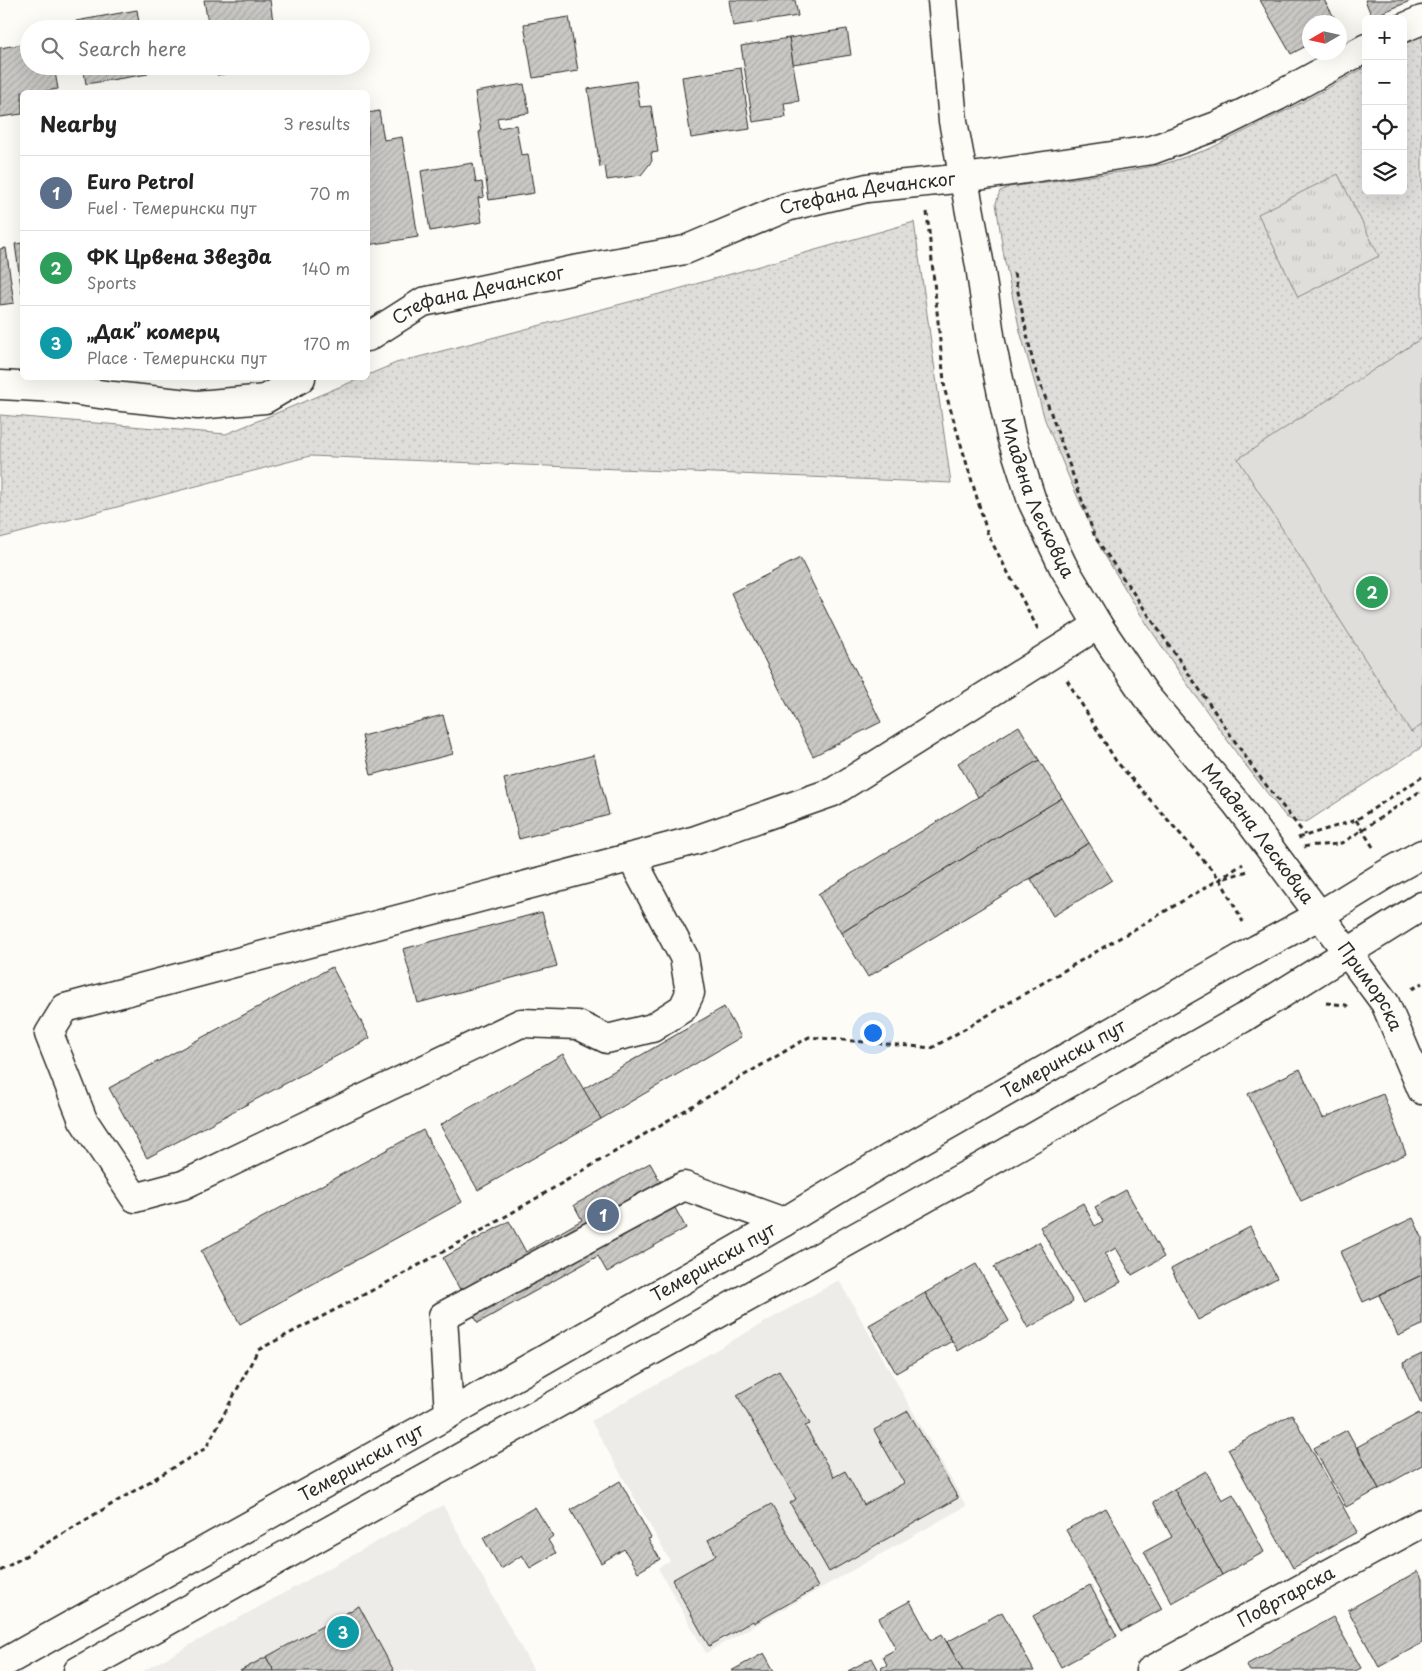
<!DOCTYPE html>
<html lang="en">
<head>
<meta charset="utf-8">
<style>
  body { margin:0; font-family:"Playpen Sans",sans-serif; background:#f2f2f2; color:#222 }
  .controls { position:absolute; right:15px; top:15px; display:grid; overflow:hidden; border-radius:8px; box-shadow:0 5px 20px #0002 }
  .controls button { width:45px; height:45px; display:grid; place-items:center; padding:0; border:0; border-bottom:1px solid #e0e0e0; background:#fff; color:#222; font:25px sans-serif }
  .compass { position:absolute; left:1302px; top:15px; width:45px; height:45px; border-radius:50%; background:#fff; box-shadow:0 5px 20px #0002; rotate:261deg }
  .you { position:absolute; left:872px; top:1032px; width:18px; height:18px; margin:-12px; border:4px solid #fff; border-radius:50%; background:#1a73e8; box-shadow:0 0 0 8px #1a73e833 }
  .badge { display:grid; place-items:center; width:32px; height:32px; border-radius:50%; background:#111827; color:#fff; font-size:16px; font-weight:700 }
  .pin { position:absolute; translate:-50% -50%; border:2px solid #fff; box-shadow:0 1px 5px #0006 }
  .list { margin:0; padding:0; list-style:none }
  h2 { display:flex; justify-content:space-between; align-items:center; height:65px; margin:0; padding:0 20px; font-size:21px }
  h2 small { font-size:16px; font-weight:400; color:#767676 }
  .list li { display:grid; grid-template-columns:32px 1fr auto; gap:15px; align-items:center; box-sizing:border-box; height:75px; padding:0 20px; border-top:1px solid #e0e0e0 }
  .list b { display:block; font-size:19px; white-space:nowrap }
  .list p { margin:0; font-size:16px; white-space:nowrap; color:#767676 }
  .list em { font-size:16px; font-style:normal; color:#767676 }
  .icon { flex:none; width:28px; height:28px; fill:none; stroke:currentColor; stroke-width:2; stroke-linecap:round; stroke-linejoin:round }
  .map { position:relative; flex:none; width:1422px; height:1671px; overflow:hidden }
  .search { position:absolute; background:#fff; box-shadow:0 5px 20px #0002; left:20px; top:20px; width:350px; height:55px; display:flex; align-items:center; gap:12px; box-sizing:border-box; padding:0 18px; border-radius:28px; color:#767676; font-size:19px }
  .panel { position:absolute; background:#fff; box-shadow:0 5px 20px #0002; left:20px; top:90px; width:350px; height:290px; border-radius:8px }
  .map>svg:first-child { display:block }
  .built { fill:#edece8 }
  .grass { fill:url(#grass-dots); stroke:#858482 }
  .park { fill:url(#park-tufts); stroke:#858482 }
  .pitch { fill:#dfdeda; stroke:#858482 }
  .building { fill:url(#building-hatch); stroke:#2b2b2b }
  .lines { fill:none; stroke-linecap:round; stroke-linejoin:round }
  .minor-casing { stroke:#2b2b2b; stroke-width:31 }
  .major-casing { stroke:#2b2b2b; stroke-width:31 }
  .path { stroke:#2b2b2b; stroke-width:3; stroke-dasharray:5 4; stroke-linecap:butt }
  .minor { stroke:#fdfcf7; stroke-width:28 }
  .major { stroke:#fdfcf7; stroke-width:28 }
  .labels { text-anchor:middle; stroke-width:4; stroke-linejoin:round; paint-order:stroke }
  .street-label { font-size:18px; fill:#2b2b2b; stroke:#fdfcf7 }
</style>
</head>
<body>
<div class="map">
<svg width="1422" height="1671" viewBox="0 0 1422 1671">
  <defs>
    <pattern id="grass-dots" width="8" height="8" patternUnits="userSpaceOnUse" patternTransform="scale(1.25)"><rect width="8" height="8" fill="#dfdeda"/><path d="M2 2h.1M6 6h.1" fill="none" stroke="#c0bfbb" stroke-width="1.8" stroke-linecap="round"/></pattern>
    <pattern id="park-tufts" width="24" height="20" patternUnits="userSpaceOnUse" patternTransform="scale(1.25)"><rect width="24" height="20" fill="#dfdeda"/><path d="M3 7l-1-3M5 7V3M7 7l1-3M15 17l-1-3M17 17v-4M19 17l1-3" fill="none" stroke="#c0bfbb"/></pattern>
    <pattern id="building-hatch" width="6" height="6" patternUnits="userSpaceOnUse" patternTransform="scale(1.25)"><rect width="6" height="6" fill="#c9c8c4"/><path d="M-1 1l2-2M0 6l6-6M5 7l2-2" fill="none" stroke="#adaca9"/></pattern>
  </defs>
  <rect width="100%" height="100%" fill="#fdfcf7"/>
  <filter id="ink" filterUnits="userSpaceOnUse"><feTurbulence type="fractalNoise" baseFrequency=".02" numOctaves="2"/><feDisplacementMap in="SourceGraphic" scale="10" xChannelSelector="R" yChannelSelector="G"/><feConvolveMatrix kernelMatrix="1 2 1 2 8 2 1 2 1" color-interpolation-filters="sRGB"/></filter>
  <g filter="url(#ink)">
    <g class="built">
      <polygon points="839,1280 966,1506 706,1653 658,1568 670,1561 591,1421"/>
      <polygon points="443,1505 534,1671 143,1671"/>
    </g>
    <g class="grass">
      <path d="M1422,35V747L1308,821C1298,824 1294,821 1286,817L1240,758L1181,675L1141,615L1101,549L1070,480L1045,420L1020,331L1004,257L996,203L1000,191L1009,187L1127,171L1164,164L1209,149L1295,106L1366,67V191H1403V44Z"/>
      <polygon points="914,222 951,483 310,456 0,538 0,415 226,434 361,378 368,378 368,375 396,363 671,291"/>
    </g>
    <polygon class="park" points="1338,174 1379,256 1298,297 1258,214"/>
    <polygon class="pitch" points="1422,338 1422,725 1411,732 1238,459"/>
    <g class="building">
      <polygon points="204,0 270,0 274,29 209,29"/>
      <polygon points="729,0 795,0 798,16 733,26"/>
      <polygon points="1260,0 1324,0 1337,22 1310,22 1310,44 1291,54"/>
      <polygon points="1365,0 1410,0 1410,1 1372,17"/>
      <polygon points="137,10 140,29 77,29 76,21"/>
      <polygon points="569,17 578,71 533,78 524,24"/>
      <polygon points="847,29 851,55 793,64 789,38"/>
      <polygon points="789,38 799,101 784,103 786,117 753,122 741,46"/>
      <polygon points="29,43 29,66 54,66 58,89 46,91 46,92 22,92 22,114 0,117 0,48"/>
      <polygon points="83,66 146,66 148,74 86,84"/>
      <polygon points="216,66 271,66 217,75"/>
      <polygon points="741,68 750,129 691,138 682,77"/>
      <polygon points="636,81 640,107 651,106 658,152 651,153 652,161 641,175 607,180 605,166 600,167 588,89"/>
      <polygon points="524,84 529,113 497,118 499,128 516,125 521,155 528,154 534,193 489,200 479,132 481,132 475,92"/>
      <polygon points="379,111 384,140 402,137 418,237 368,245 368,113"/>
      <polygon points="473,163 476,183 482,182 484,197 478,198 482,222 430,231 421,171"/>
      <polygon points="22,243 22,293 15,244"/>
      <polygon points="6,248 14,303 0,305 0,249"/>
      <polygon points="800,558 881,722 813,756 731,593"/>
      <polygon points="443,715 453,754 371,775 362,736"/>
      <polygon points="1019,726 1039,760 978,797 958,763"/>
      <polygon points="594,755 609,815 519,839 504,779"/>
      <polygon points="1039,760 1062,798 841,933 818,894"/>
      <polygon points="1062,798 1089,843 868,977 841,933"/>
      <polygon points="1089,843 1112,880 1053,916 1031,879"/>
      <polygon points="542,912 557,966 418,1003 403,949"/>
      <polygon points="332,967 370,1038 147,1158 109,1088"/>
      <polygon points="724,1007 741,1037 601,1119 583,1089"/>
      <polygon points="563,1054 601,1119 478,1190 440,1125"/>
      <polygon points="1300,1069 1323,1118 1383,1094 1406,1154 1301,1201 1248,1094"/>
      <polygon points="423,1130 462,1202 240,1324 201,1251"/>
      <polygon points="650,1163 686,1228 607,1272 598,1256 478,1323 443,1258 509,1221 526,1252 582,1220 574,1205"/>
      <polygon points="1126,1190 1164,1257 1132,1275 1116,1248 1105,1254 1121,1282 1083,1303 1040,1227 1083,1203 1095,1226 1103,1221 1095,1207"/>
      <polygon points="1413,1218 1422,1237 1422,1275 1363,1302 1340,1252"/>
      <polygon points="1250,1227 1277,1278 1198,1320 1171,1269"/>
      <polygon points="1039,1242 1073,1302 1028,1328 994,1267"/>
      <polygon points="976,1264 1009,1321 958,1351 925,1293"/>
      <polygon points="1422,1275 1422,1325 1398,1336 1379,1295"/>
      <polygon points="925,1293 952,1341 896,1373 869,1325"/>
      <polygon points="1422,1354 1422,1403 1421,1403 1403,1363"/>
      <polygon points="779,1371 810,1424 805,1426 834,1477 845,1471 864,1505 904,1483 874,1430 908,1411 958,1498 829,1572 790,1503 796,1499 737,1395"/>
      <polygon points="1419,1413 1422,1418 1422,1465 1379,1489 1357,1447"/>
      <polygon points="1292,1414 1357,1532 1293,1568 1228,1449"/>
      <polygon points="1347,1430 1379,1489 1346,1507 1314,1448"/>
      <polygon points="1206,1471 1222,1500 1233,1494 1264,1552 1222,1575 1174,1489"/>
      <polygon points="620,1481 651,1538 648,1539 660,1559 638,1572 624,1549 601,1563 571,1510"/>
      <polygon points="1174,1489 1222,1575 1172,1603 1144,1552 1172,1537 1153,1502"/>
      <polygon points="771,1504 818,1587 754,1623 753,1621 709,1646 672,1580 716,1555 708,1540"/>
      <polygon points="535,1507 553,1536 548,1540 556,1553 530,1568 522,1555 501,1569 483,1538"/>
      <polygon points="1106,1508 1162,1609 1122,1631 1066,1530"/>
      <polygon points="1418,1571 1422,1579 1422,1643 1379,1667 1348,1610"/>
      <polygon points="1090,1585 1117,1636 1061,1667 1033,1616"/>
      <polygon points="910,1601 931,1640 942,1634 963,1671 882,1671 881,1668 887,1665 883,1656 896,1649 879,1618"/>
      <polygon points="359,1606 394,1671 274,1671 266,1657"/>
      <polygon points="1002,1612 1034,1671 963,1671 947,1642"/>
      <polygon points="1333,1617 1361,1668 1355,1671 1250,1671 1246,1665"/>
      <polygon points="764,1653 774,1671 731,1671"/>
      <polygon points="266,1657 274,1671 240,1671"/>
      <polygon points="872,1658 879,1671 848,1671"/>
    </g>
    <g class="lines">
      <defs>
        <g id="minor">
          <path id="s1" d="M942,0L953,121L980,266L991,342L1011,436L1032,501L1063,566L1098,625L1146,696L1236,803L1385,1003L1422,1090"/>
          <polyline points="1403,28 1422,20"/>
          <path id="s2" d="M368,337L423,302L574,270L685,250L787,207L867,188L965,178L1152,150L1219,125L1278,96L1366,48"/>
          <polyline points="0,385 57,388 113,396 198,405 265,399 301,378"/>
          <polyline points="631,857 684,957 690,993 683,1008 652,1028 607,1039 578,1025 521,1023 183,1185 135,1198 83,1120 49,1034 65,1008 696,840 833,792 1098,625"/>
          <polyline points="449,1414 443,1316 684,1186 784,1222"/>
          <path id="s3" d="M1150,1671L1422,1523"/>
        </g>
        <g id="major">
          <path id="s4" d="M0,1665L449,1414L784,1222L888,1159L1257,949L1320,915L1388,873L1422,854"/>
          <polyline points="78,1671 974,1171 1243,1018 1422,906"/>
        </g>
      </defs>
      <use href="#minor" class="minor-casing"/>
      <use href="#major" class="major-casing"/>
      <g class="path">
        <polyline points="927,212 945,391 988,535 1038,629"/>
        <polyline points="1014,273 1033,363 1095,537 1256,772 1305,835"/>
        <polyline points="1067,680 1116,761 1220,879 1243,922"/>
        <polyline points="1356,820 1373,847"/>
        <polyline points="1298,838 1356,820 1422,777"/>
        <path d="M1304,847C1318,843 1331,847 1344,842L1422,790"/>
        <polyline points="1225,878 1248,871"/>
        <polyline points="1412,989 1422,983"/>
        <polyline points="1326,1003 1346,1005 1348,1007"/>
        <polyline points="0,1571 206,1448 258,1350 390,1281 486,1228 809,1037 932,1048 1220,879 1243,864"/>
      </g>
      <use href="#minor" class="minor"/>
      <use href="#major" class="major"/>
    </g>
  </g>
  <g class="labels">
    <g class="street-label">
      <text dy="6" stroke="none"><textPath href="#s2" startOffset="525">Стефана Дечанског</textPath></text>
      <text dy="6" stroke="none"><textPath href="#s2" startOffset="120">Стефана Дечанског</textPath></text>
      <text dy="6" stroke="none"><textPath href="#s1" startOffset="509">Младена Лесковца</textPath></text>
      <text dy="6" stroke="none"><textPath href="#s1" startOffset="914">Младена Лесковца</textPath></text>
      <text dy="6" stroke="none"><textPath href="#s1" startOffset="1104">Приморска</textPath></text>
      <text dy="6" stroke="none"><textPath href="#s4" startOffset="1224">Темерински пут</textPath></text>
      <text dy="6" stroke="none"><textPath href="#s4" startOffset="819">Темерински пут</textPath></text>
      <text dy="6" stroke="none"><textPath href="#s4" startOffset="414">Темерински пут</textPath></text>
      <text dy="6" stroke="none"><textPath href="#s3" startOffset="155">Повртарска</textPath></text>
    </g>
  </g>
</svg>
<div class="controls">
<button>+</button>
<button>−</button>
<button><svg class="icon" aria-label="locate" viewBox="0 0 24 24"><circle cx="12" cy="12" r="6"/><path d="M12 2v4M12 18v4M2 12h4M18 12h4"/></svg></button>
<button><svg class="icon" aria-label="layers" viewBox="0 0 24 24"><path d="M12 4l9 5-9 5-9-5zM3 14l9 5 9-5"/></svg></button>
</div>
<svg class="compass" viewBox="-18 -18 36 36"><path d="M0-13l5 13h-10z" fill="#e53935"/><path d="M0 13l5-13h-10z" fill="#767676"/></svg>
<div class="you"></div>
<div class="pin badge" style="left:603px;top:1215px;background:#5c6f8a">1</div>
<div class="pin badge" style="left:1372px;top:592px;background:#2e9e5b">2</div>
<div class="pin badge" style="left:343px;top:1632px;background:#0f9aa8">3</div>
<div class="search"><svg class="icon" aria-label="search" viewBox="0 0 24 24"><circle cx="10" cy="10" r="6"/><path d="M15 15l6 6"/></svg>Search here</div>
<section class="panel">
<h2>Nearby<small>3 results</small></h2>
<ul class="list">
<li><span class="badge" style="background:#5c6f8a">1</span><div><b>Euro Petrol</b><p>Fuel · Темерински пут</p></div><em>70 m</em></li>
<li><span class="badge" style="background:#2e9e5b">2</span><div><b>ФК Црвена Звезда</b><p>Sports</p></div><em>140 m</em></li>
<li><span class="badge" style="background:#0f9aa8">3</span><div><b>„Дак” комерц</b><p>Place · Темерински пут</p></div><em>170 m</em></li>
</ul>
</section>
</div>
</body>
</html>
